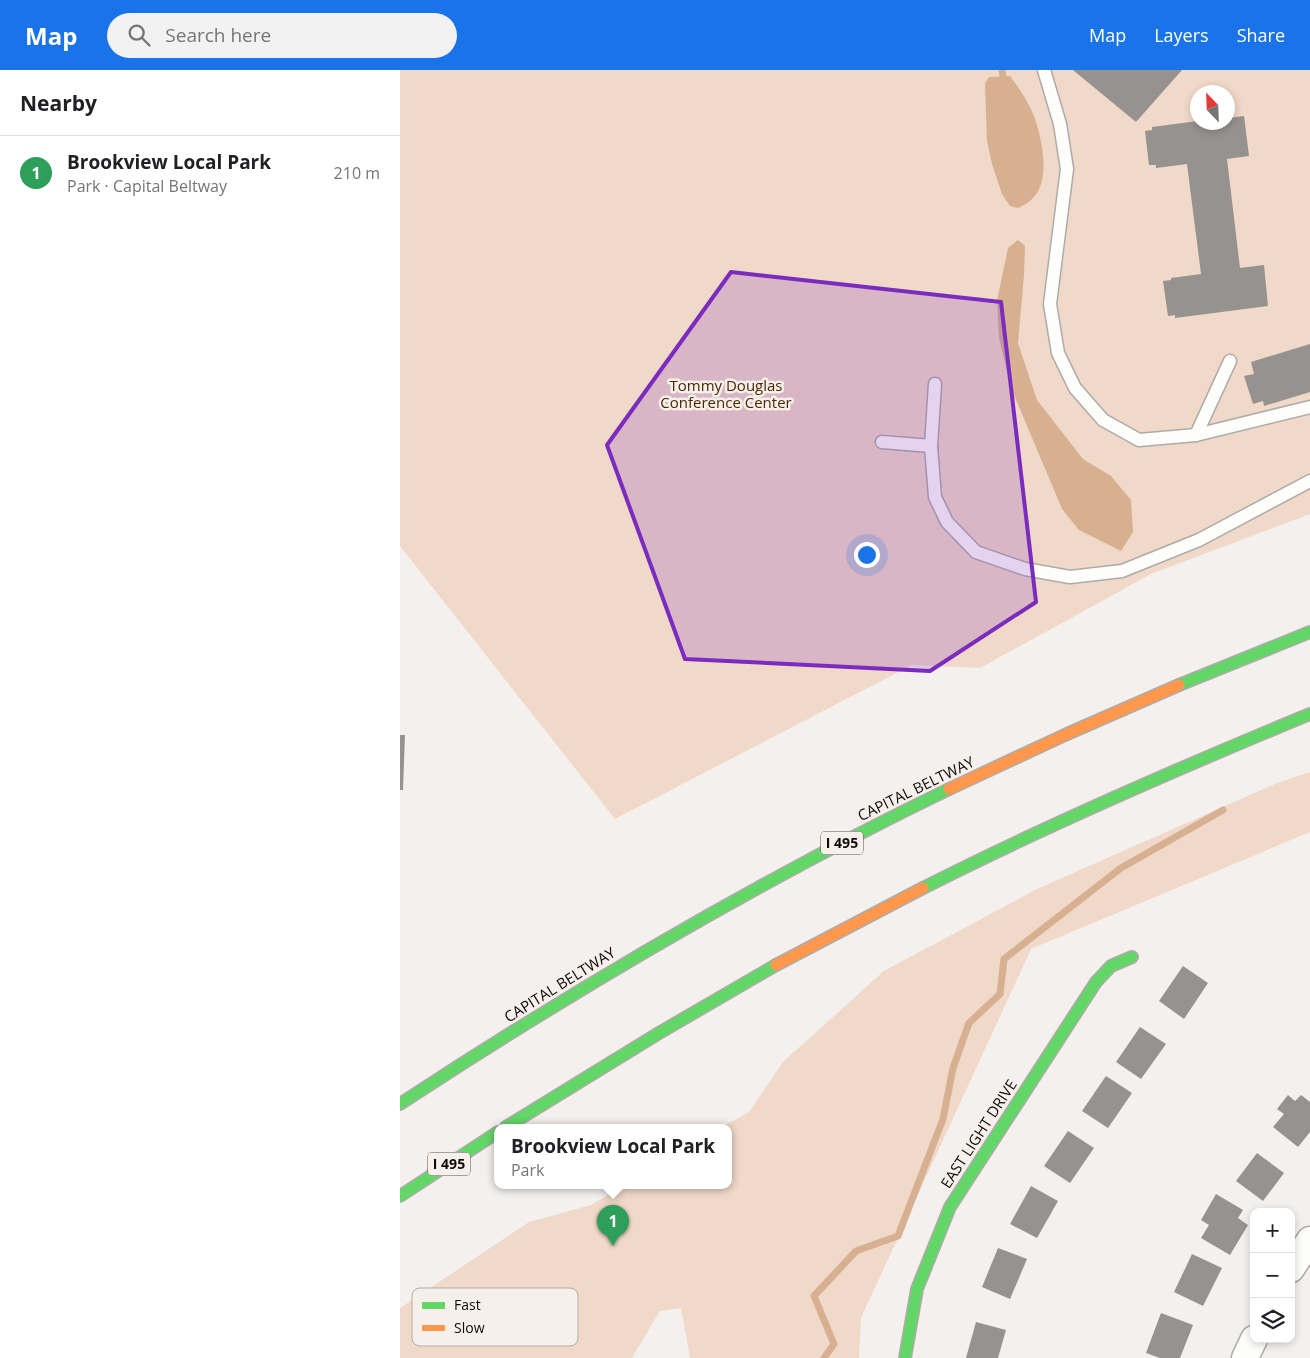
<!DOCTYPE html>
<html lang="en">
<head>
<meta charset="utf-8">
<style>
  body { margin:0; font-family:"Open Sans",sans-serif; background:#f2f2f2; color:#202124 }
  .controls { position:absolute; right:15px; bottom:15px; display:grid; overflow:hidden; border-radius:10px; box-shadow:0 2px 8px #0003 }
  .controls button { width:45px; height:45px; display:grid; place-items:center; padding:0; border:0; border-bottom:1px solid #e0e0e0; background:#fff; color:#202124; font:25px sans-serif }
  .compass { position:absolute; left:790px; top:15px; width:45px; height:45px; border-radius:50%; background:#fff; box-shadow:0 2px 8px #0003; rotate:337deg }
  .you { position:absolute; left:466px; top:484px; width:18px; height:18px; margin:-12px; border:4px solid #fff; border-radius:50%; background:#1a73e8; box-shadow:0 0 0 8px #1a73e833 }
  .badge { display:grid; place-items:center; width:32px; height:32px; border-radius:50%; background:#1a73e8; color:#fff; font-size:16px; font-weight:700 }
  .pin { position:absolute; translate:-50% -41px; filter:drop-shadow(0 1px 2px #0008) }
  .pin::after { content:''; position:absolute; top:26px; width:18px; height:15px; background:inherit; clip-path:polygon(0 0,100% 0,50% 100%) }
  .popup { position:absolute; left:94px; top:1054px; width:238px; height:65px; box-sizing:border-box; display:grid; place-content:center; border-radius:10px; background:#fff; filter:drop-shadow(0 1px 4px #0005); font-size:16px; white-space:nowrap; color:#757577 }
  .popup b { font-size:19px; color:#202124 }
  .popup::after { content:''; position:absolute; left:50%; top:100%; margin-left:-10px; border:10px solid transparent; border-top-color:#fff }
  .list { margin:0; padding:0; list-style:none }
  h2 { display:flex; justify-content:space-between; align-items:center; height:65px; margin:0; padding:0 20px; font-size:21px }
  h2 small { font-size:16px; font-weight:400; color:#757577 }
  .list li { display:grid; grid-template-columns:32px 1fr auto; gap:15px; align-items:center; box-sizing:border-box; height:75px; padding:0 20px; border-top:1px solid #e0e0e0 }
  .list b { display:block; font-size:19px; white-space:nowrap }
  .list p { margin:0; font-size:16px; white-space:nowrap; color:#757577 }
  .list em { font-size:16px; font-style:normal; color:#757577 }
  .icon { flex:none; width:28px; height:28px; fill:none; stroke:currentColor; stroke-width:2; stroke-linecap:round; stroke-linejoin:round }
  .map { position:relative; flex:none; width:910px; height:1288px; overflow:hidden }
  header { display:flex; align-items:center; gap:30px; box-sizing:border-box; height:70px; padding:0 25px; background:#1a73e8; color:#fff }
  header strong { font-size:24px }
  nav { display:flex; gap:28px; margin-inline-start:auto; font-size:18px }
  .search { width:350px; height:45px; background:#f2f2f2; display:flex; align-items:center; gap:12px; box-sizing:border-box; padding:0 18px; border-radius:28px; color:#757577; font-size:19px }
  main { display:flex }
  aside { flex:1; background:#fff }
  .map>svg:first-child { display:block }
  .green { fill:#f0d9c8; fill-rule:evenodd }
  .water { fill:#d6b091 }
  .lines { fill:none; stroke-linecap:round; stroke-linejoin:round }
  .stream { stroke:#d6b091; stroke-width:7 }
  .building { fill:#959290 }
  .lane-casing { stroke:#aeaba9; stroke-width:15 }
  .street-casing { stroke:#aeaba9; stroke-width:29 }
  .fast-casing { stroke:#aeaba9; stroke-width:14 }
  .slow-casing { stroke:#aeaba9; stroke-width:14 }
  .lane { stroke:#fdfdfc; stroke-width:12 }
  .street { stroke:#fdfdfc; stroke-width:26 }
  .fast { stroke:#63d668; stroke-width:11 }
  .slow { stroke:#ff974d; stroke-width:11 }
  .marked { fill:#7b2cbf; fill-opacity:0.2; stroke:#7b2cbf; stroke-width:4; stroke-linejoin:round }
  .labels { text-anchor:middle; stroke-width:5; stroke-linejoin:round; paint-order:stroke }
  .shield { fill:#f7f0ea; stroke:#54504d; stroke-width:1 }
  .shield-label { font-size:14px; font-weight:bold; fill:#0e0c0a }
  .park-label { font-size:15px; fill:#4a2703; stroke:#f7f0ea }
  .street-label { font-size:15px; fill:#0e0c0a; stroke:#f7f0ea }
  .key { fill:#f7f0ea; stroke:#b1aca7; stroke-width:1 }
  .key-label { font-size:14px; fill:#0e0c0a }
</style>
</head>
<body>
<header>
<strong>Map</strong>
<div class="search"><svg class="icon" aria-label="search" viewBox="0 0 24 24"><circle cx="10" cy="10" r="6"/><path d="M15 15l6 6"/></svg>Search here</div>
<nav><a>Map</a><a>Layers</a><a>Share</a></nav>
</header>
<main>
<aside>
<h2>Nearby<small></small></h2>
<ul class="list">
<li><span class="badge" style="background:#2e9e5b">1</span><div><b>Brookview Local Park</b><p>Park · Capital Beltway</p></div><em>210 m</em></li>
</ul>
</aside>
<div class="map">
<svg width="910" height="1288" viewBox="0 0 910 1288">
  <rect width="100%" height="100%" fill="#f4f0ed"/>
  <g class="green">
    <path d="M0,0H910V444L751,504L580,598L512,595L215,749L0,476ZM798,22H828V52H798Z"/>
    <polygon points="910,702 910,762 631,879 461,1248 459,1288 290,1288 281,1238 260,1241 232,1288 0,1288 0,1238 129,1152 191,1135 225,1115 328,1115 328,1057 322,1057 349,1042 383,992 484,901 637,819 875,714"/>
  </g>
  <g class="water">
    <path d="M610,6C619,18 628,31 634,46C642,68 652,113 631,130C628,133 622,136 618,138L610,136L602,124L592,94L587,71L585,13L589,7Z"/>
    <polygon points="618,170 625,176 624,205 618,273 637,330 683,389 711,406 731,430 733,462 721,481 679,460 662,439 611,318 599,268 597,231 608,178"/>
  </g>
  <g class="lines">
    <g class="stream">
      <polyline points="602,0 603,6"/>
      <polyline points="424,1288 434,1274 414,1226 456,1181 498,1166 543,1049 553,998 569,953 600,924 604,889 721,798 823,740"/>
    </g>
  </g>
  <g class="building">
    <polygon points="673,0 782,0 736,52"/>
    <polygon points="844,46 849,86 827,89 840,198 864,195 868,236 775,248 775,245 768,246 763,211 771,210 771,208 801,204 787,94 756,98 756,95 749,95 745,61 752,60 752,57 798,51 828,52 828,48"/>
    <polygon points="910,274 910,322 864,336 863,331 853,334 844,306 854,304 851,292"/>
    <polygon points="0,665 5,665 3,720 0,720"/>
    <polygon points="783,896 808,913 784,949 759,931"/>
    <polygon points="740,957 766,974 741,1009 716,992"/>
    <polygon points="706,1006 732,1023 708,1058 682,1041"/>
    <polygon points="888,1025 895,1031 901,1025 910,1032 910,1062 898,1077 873,1057 884,1044 877,1039"/>
    <polygon points="668,1061 694,1078 670,1113 644,1096"/>
    <polygon points="857,1083 884,1103 863,1131 836,1111"/>
    <polygon points="631,1116 658,1131 637,1168 610,1154"/>
    <polygon points="816,1124 843,1140 838,1148 848,1155 830,1185 801,1168 809,1155 801,1150"/>
    <polygon points="598,1178 627,1189 610,1229 582,1217"/>
    <polygon points="792,1184 822,1198 803,1236 774,1222"/>
    <polygon points="761,1243 793,1255 780,1288 760,1288 746,1283"/>
    <polygon points="576,1252 606,1260 598,1288 566,1288"/>
  </g>
  <g class="lines">
    <defs>
      <g id="lane">
        <polyline points="644,0 660,54 667,99 650,234 658,283 675,318 703,350 739,370 796,365 910,337"/>
        <polyline points="535,314 531,376 535,427 547,452 576,482 625,499 670,507 722,501 799,470 910,411"/>
        <polyline points="796,365 830,291"/>
        <polyline points="482,372 531,376"/>
      </g>
      <g id="street">
        <polyline points="891,1199 910,1170"/>
        <polyline points="845,1288 854,1269"/>
      </g>
      <g id="fast">
        <polyline points="779,615 910,562"/>
        <path d="M523,818C649,754 779,698 910,644"/>
        <path d="M0,1034C177,918 359,811 549,719"/>
        <polyline points="106,1057 259,963 376,895"/>
        <polyline points="0,1126 98,1062"/>
        <polyline points="505,1288 517,1219 550,1137 696,912 711,896 732,887"/>
      </g>
      <g id="slow">
        <polyline points="549,719 667,664 779,615"/>
        <polyline points="376,895 523,818"/>
      </g>
    </defs>
    <use href="#lane" class="lane-casing"/>
    <use href="#street" class="street-casing"/>
    <use href="#fast" class="fast-casing"/>
    <use href="#slow" class="slow-casing"/>
    <use href="#lane" class="lane"/>
    <use href="#street" class="street"/>
    <use href="#fast" class="fast"/>
    <use href="#slow" class="slow"/>
  </g>
  <path class="marked" d="M331,202L601,232L636,532L530,601L285,589L207,375Z"/>
  <g class="labels">
    <g class="shield">
      <rect x="421" y="761.5" width="42" height="23" rx="4"/>
      <rect x="28" y="1082.5" width="42" height="23" rx="4"/>
    </g>
    <g class="shield-label">
      <text x="442" y="778">I 495</text>
      <text x="49" y="1099">I 495</text>
    </g>
    <g class="park-label">
      <text x="326" y="321">Tommy Douglas<tspan x="326" dy="17">Conference Center</tspan></text>
    </g>
    <g class="street-label">
      <text transform="translate(516 719) rotate(-26)" y="5">CAPITAL BELTWAY</text>
      <text transform="translate(160 915) rotate(-32)" y="5">CAPITAL BELTWAY</text>
      <text transform="translate(579 1064) rotate(-57)" y="5">EAST LIGHT DRIVE</text>
    </g>
  </g>
  <rect x="12" y="1218" width="166" height="58" rx="8" class="key"/>
  <rect x="22" y="1232" width="23" height="7" fill="#63d668"/>
  <rect x="22" y="1255" width="23" height="6" fill="#ff974d"/>
  <g class="key-label">
    <text x="54" y="1240">Fast</text>
    <text x="54" y="1263">Slow</text>
  </g>
</svg>
<div class="controls">
<button>+</button>
<button>−</button>
<button><svg class="icon" aria-label="layers" viewBox="0 0 24 24"><path d="M12 4l9 5-9 5-9-5zM3 14l9 5 9-5"/></svg></button>
</div>
<svg class="compass" viewBox="-18 -18 36 36"><path d="M0-13l5 13h-10z" fill="#e53935"/><path d="M0 13l5-13h-10z" fill="#757577"/></svg>
<div class="you"></div>
<div class="pin badge" style="left:213px;top:1176px;background:#2e9e5b">1</div>
<div class="popup"><b>Brookview Local Park</b>Park</div>
</div>
</main>
</body>
</html>
